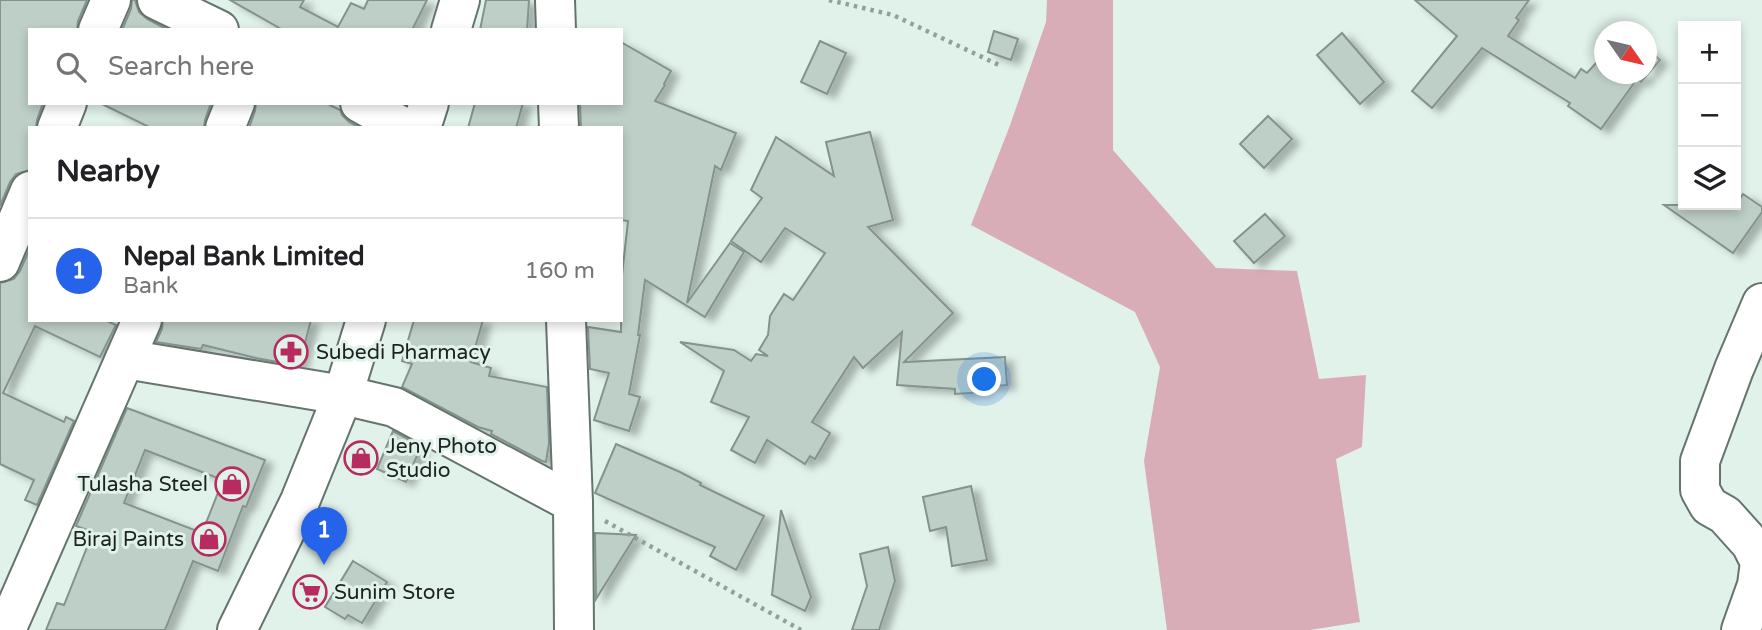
<!DOCTYPE html>
<html lang="en">
<head>
<meta charset="utf-8">
<style>
  body { margin:0; font-family:"Varela Round",sans-serif; background:#f2f2f2; color:#202124 }
  .controls { position:absolute; right:21px; top:21px; display:grid; overflow:hidden; border-radius:0px; box-shadow:0 4px 10px #0003 }
  .controls button { width:63px; height:63px; display:grid; place-items:center; padding:0; border:0; border-bottom:2px solid #e0e0e0; background:#fff; color:#202124; font:35px sans-serif }
  .compass { position:absolute; left:1594px; top:21px; width:63px; height:63px; border-radius:50%; background:#fff; box-shadow:0 4px 10px #0003; rotate:124deg }
  .you { position:absolute; left:985px; top:380px; width:24px; height:24px; margin:-18px; border:5px solid #fff; border-radius:50%; background:#1a73e8; box-shadow:0 0 0 10px #1a73e833 }
  .badge { display:grid; place-items:center; width:46px; height:46px; border-radius:50%; background:#2563eb; color:#fff; font-size:23px; font-weight:700 }
  .pin { position:absolute; translate:-50% -58px; filter:drop-shadow(0 2px 4px #0008) }
  .pin::after { content:''; position:absolute; top:37px; width:24px; height:21px; background:inherit; clip-path:polygon(0 0,100% 0,50% 100%) }
  .list { margin:0; padding:0; list-style:none }
  h2 { display:flex; justify-content:space-between; align-items:center; height:91px; margin:0; padding:0 28px; font-size:30px }
  h2 small { font-size:23px; font-weight:400; color:#757577 }
  .list li { display:grid; grid-template-columns:46px 1fr auto; gap:21px; align-items:center; box-sizing:border-box; height:105px; padding:0 28px; border-top:2px solid #e0e0e0 }
  .list b { display:block; font-size:26px; white-space:nowrap }
  .list p { margin:0; font-size:23px; white-space:nowrap; color:#757577 }
  .list em { font-size:23px; font-style:normal; color:#757577 }
  .icon { flex:none; width:38px; height:38px; fill:none; stroke:currentColor; stroke-width:2; stroke-linecap:round; stroke-linejoin:round }
  .map { position:relative; flex:none; width:1762px; height:630px; overflow:hidden }
  .search { position:absolute; background:#fff; box-shadow:0 4px 10px #0003; left:28px; top:28px; width:595px; height:77px; display:flex; align-items:center; gap:18px; box-sizing:border-box; padding:0 24px; border-radius:0px; color:#757577; font-size:26px }
  .panel { position:absolute; background:#fff; box-shadow:0 4px 10px #0003; left:28px; top:126px; width:595px; height:196px; border-radius:0px }
  .map>svg:first-child { display:block }
  .green { fill:#d9adb7 }
  .building { fill:#becfc7; stroke:#84938c; stroke-width:2; fill-rule:evenodd; filter:url(#shadow) }
  .lines { fill:none; stroke-linecap:round; stroke-linejoin:round }
  .minor-casing { stroke:#65746d; stroke-width:42 }
  .major-casing { stroke:#65746d; stroke-width:42 }
  .path { stroke:#93a09a; stroke-width:4.5; stroke-dasharray:3.5 5; stroke-linecap:butt }
  .minor { stroke:#fff; stroke-width:38 }
  .major { stroke:#fff; stroke-width:38 }
  .labels { text-anchor:middle; stroke-width:6; stroke-linejoin:round; paint-order:stroke }
  .poi-label { font-size:21px; fill:#1c221f; stroke:#e1f2ea; text-anchor:start }
</style>
</head>
<body>
<div class="map">
<svg width="1762" height="630" viewBox="0 0 1762 630">
  <defs>
    <filter id="shadow"><feDropShadow dx="8" dy="4.5" stdDeviation="3.5" flood-color="#0004"/></filter>
  </defs>
  <rect width="100%" height="100%" fill="#e1f2ea"/>
  <polygon class="green" points="1047,0 1113,0 1113,150 1216,268 1297,271 1319,379 1366,375 1362,447 1336,459 1360,622 1310,630 1167,630 1144,461 1160,367 1135,312 971,225 1009,128 1046,22"/>
  <g class="building">
    <polygon points="0,0 87,0 78,21 77,30 30,30 30,103 43,103 37,120 36,128 30,128 30,170 16,174 10,182 0,206"/>
    <polygon points="132,0 135,0 139,12 147,19 168,30 122,30 131,9"/>
    <polygon points="230,0 304,0 300,7 338,27 351,3 364,9 368,0 427,0 412,30 283,30"/>
    <polygon points="486,0 529,0 527,30 480,30"/>
    <polygon points="1415,0 1529,0 1516,18 1519,20 1508,36 1575,78 1581,69 1587,73 1605,53 1605,74 1647,74 1647,48 1660,60 1641,82 1637,79 1601,129 1568,106 1570,103 1482,48 1432,108 1412,91 1457,36"/>
    <polygon points="994,31 1018,39 1011,60 988,52"/>
    <polygon points="1342,33 1384,82 1360,104 1317,55"/>
    <polygon points="820,41 846,53 827,94 801,82"/>
    <polygon points="621,42 671,71 664,84 665,85 655,101 736,133 721,170 715,166 687,303 730,243 744,252 705,317 645,280 638,335 640,335 629,394 640,397 629,431 594,420 609,373 590,369 588,327 621,332 621,284 628,221 621,220 621,128 581,128 580,103 621,103"/>
    <polygon points="100,103 211,103 205,120 204,128 151,128"/>
    <polygon points="256,103 326,103 340,110 342,115 349,122 360,128 249,128 255,111"/>
    <polygon points="475,103 523,103 516,128 468,128"/>
    <polygon points="1268,116 1292,139 1264,168 1240,144"/>
    <polygon points="870,132 893,220 868,227 953,313 904,362 1005,357 1007,385 985,387 985,392 955,394 955,389 897,385 902,332 863,368 854,357 812,422 830,433 815,459 810,456 805,464 767,440 755,463 731,450 749,417 711,402 724,371 680,342 734,350 751,361 756,354 768,356 759,350 768,335 770,316 784,294 793,300 825,253 785,228 761,262 731,241 762,198 751,190 776,137 834,176 826,142"/>
    <polygon points="1743,194 1762,207 1762,212 1733,253 1664,205 1736,205"/>
    <polygon points="1265,214 1285,236 1254,263 1234,241"/>
    <polygon points="30,248 30,320 105,320 116,325 100,357 35,326 3,393 64,422 66,417 74,421 37,505 25,500 34,480 0,464 0,283 14,279 20,271"/>
    <polygon points="163,320 311,320 299,366 256,358 203,345 201,349 156,342 162,329"/>
    <polygon points="414,320 483,320 471,362 491,368 489,376 547,387 549,443 546,462 542,461 491,434 492,431 478,427 402,387 412,364 402,361"/>
    <path d="M127,408L265,460L246,507L243,506L218,571L193,561L165,630H46L57,603L64,605L93,532L76,526ZM145,450L223,480L202,533L124,503Z"/>
    <polygon points="393,431 421,446 406,482 377,469"/>
    <polygon points="616,444 680,472 701,483 700,485 764,516 736,570 710,556 715,547 595,493"/>
    <polygon points="971,486 987,560 952,566 946,527 930,531 923,497"/>
    <polygon points="781,510 811,597 805,611 772,595"/>
    <polygon points="595,533 636,535 596,599"/>
    <polygon points="888,547 895,581 879,630 852,630 867,586 860,554"/>
    <polygon points="353,561 387,582 362,623 348,615 345,619 325,607"/>
  </g>
  <g class="lines">
    <defs>
      <g id="minor">
        <polyline points="157,0 219,30"/>
        <polyline points="555,0 556,30"/>
        <polyline points="98,30 111,0"/>
        <polyline points="360,103 405,128"/>
        <polyline points="558,103 559,128"/>
        <polyline points="57,128 67,103"/>
        <polyline points="225,128 235,103"/>
        <polyline points="0,262 30,191"/>
        <polyline points="566,320 573,503 574,630"/>
        <polyline points="125,359 343,395 394,407 573,503"/>
        <polyline points="6,630 142,320"/>
        <polyline points="1741,630 1757,585 1760,562 1751,544 1725,515 1709,506 1700,490 1700,461 1734,369 1762,303"/>
      </g>
      <g id="major">
        <polyline points="451,30 460,0"/>
        <polyline points="421,128 429,103"/>
        <polyline points="237,630 300,501 343,395 366,320"/>
      </g>
    </defs>
    <use href="#minor" class="minor-casing"/>
    <use href="#major" class="major-casing"/>
    <g class="path">
      <polyline points="829,0 893,15 999,65"/>
      <polyline points="605,521 801,630"/>
    </g>
    <use href="#minor" class="minor"/>
    <use href="#major" class="major"/>
  </g>
  <defs>
    <symbol id="pharmacy-ring" viewBox="-11 -11 22 22"><circle r="9.5" fill="#e1f2ea" stroke="#b72b60" stroke-width="1.5"/><path d="M-2-6h4v4h4v4h-4v4h-4v-4h-4v-4h4Z" fill="#b72b60"/></symbol>
    <symbol id="shop-ring" viewBox="-11 -11 22 22"><circle r="9.5" fill="#e1f2ea" stroke="#b72b60" stroke-width="1.5"/><path d="M-5-2.5h2.3a2.7 3.5 0 0 1 5.4 0H5L5.5 6h-11ZM-1.5-2.5h3a1.5 2.3 0 0 0-3 0Z" fill="#b72b60"/></symbol>
    <symbol id="supermarket-ring" viewBox="-11 -11 22 22"><circle r="9.5" fill="#e1f2ea" stroke="#b72b60" stroke-width="1.5"/><path d="M-6-5.5h2.5l.6 2H6L4.5 2H-2.5L-4.4-4H-6ZM-1.5 3.2a1.3 1.3 0 1 0 .1 0ZM3 3.2a1.3 1.3 0 1 0 .1 0Z" fill="#b72b60"/></symbol>
  </defs>
  <g fill-rule="evenodd">
    <use href="#pharmacy-ring" x="272" y="333" width="38" height="38"/>
    <use href="#shop-ring" x="342" y="439" width="38" height="38"/>
    <use href="#shop-ring" x="213" y="465" width="38" height="38"/>
    <use href="#shop-ring" x="190" y="520" width="38" height="38"/>
    <use href="#supermarket-ring" x="291" y="573" width="38" height="38"/>
  </g>
  <g class="labels">
    <g class="poi-label">
      <text x="316" y="359">Subedi Pharmacy</text>
      <text x="386" y="453">Jeny Photo<tspan x="386" dy="24">Studio</tspan></text>
      <text x="208" y="491" text-anchor="end">Tulasha Steel</text>
      <text x="184" y="546" text-anchor="end">Biraj Paints</text>
      <text x="334" y="599">Sunim Store</text>
    </g>
  </g>
</svg>
<div class="controls">
<button>+</button>
<button>−</button>
<button><svg class="icon" aria-label="layers" viewBox="0 0 24 24"><path d="M12 4l9 5-9 5-9-5zM3 14l9 5 9-5"/></svg></button>
</div>
<svg class="compass" viewBox="-18 -18 36 36"><path d="M0-13l5 13h-10z" fill="#e53935"/><path d="M0 13l5-13h-10z" fill="#757577"/></svg>
<div class="you"></div>
<div class="pin badge" style="left:324px;top:565px">1</div>
<div class="search"><svg class="icon" aria-label="search" viewBox="0 0 24 24"><circle cx="10" cy="10" r="6"/><path d="M15 15l6 6"/></svg>Search here</div>
<section class="panel">
<h2>Nearby<small></small></h2>
<ul class="list">
<li><span class="badge">1</span><div><b>Nepal Bank Limited</b><p>Bank</p></div><em>160 m</em></li>
</ul>
</section>
</div>
</body>
</html>
